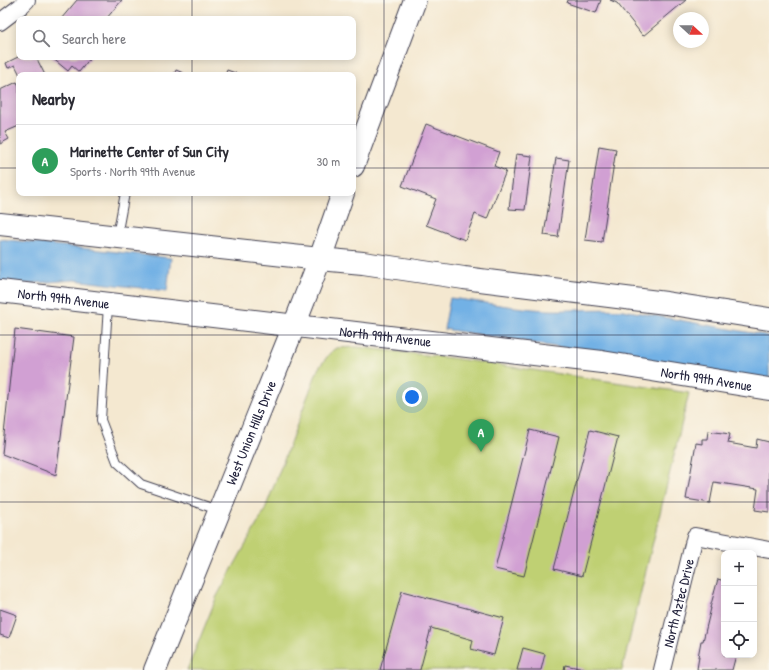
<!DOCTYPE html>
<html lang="en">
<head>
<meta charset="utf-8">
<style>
  body { margin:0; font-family:"Patrick Hand",sans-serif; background:#f7f7f7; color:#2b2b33 }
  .controls { position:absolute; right:12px; bottom:12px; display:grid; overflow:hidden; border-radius:8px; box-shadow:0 2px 10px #0003 }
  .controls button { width:36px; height:36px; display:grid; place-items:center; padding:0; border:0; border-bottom:1px solid #e1e1e2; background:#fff; color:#2b2b33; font:20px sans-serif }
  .compass { position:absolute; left:673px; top:12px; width:36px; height:36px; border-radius:50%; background:#fff; box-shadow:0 2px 10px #0003; rotate:111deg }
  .you { position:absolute; left:412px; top:397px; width:14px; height:14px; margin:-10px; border:3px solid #fff; border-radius:50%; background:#1a73e8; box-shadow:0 0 0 6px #1a73e833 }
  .badge { display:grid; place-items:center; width:26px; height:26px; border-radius:50%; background:#c8321e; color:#fff; font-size:13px; font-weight:700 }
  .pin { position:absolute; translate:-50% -33px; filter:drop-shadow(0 1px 2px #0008) }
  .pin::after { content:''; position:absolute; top:21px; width:14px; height:12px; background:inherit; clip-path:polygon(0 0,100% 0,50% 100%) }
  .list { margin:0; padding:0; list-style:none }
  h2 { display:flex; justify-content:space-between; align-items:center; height:52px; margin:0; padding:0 16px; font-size:17px }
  h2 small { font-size:13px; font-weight:400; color:#7c7c81 }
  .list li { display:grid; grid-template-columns:26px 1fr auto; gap:12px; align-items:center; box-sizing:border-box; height:72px; padding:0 16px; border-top:1px solid #e1e1e2 }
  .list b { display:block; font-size:15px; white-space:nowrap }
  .list p { margin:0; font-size:13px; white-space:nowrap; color:#7c7c81 }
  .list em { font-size:13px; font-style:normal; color:#7c7c81 }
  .icon { flex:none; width:22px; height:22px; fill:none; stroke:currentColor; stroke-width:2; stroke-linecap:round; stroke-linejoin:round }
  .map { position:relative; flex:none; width:769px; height:670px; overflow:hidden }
  .search { position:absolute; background:#fff; box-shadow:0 2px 10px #0003; left:16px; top:16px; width:340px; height:44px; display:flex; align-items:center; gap:10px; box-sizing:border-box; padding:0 14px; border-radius:8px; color:#7c7c81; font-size:15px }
  .panel { position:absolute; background:#fff; box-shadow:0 2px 10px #0003; left:16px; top:72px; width:340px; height:124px; border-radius:8px }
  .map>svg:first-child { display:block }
  .green { fill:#bfd073; stroke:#707957 }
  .water { fill:#72b1e5; stroke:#4a6a90 }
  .building { fill:#d1a0d3 }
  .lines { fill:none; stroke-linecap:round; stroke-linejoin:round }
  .lane-casing { stroke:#424051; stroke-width:10 }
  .street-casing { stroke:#424051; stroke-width:18 }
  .secondary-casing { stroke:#424051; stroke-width:24 }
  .lane { stroke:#fff; stroke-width:8 }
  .street { stroke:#fff; stroke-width:16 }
  .secondary { stroke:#fff; stroke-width:22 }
  .grid { fill:none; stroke:#22223b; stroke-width:1; stroke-opacity:0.55 }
  .labels { text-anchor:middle; stroke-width:3; stroke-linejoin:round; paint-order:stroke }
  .street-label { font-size:14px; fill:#22223b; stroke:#fbf7ec }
</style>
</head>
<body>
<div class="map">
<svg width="769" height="670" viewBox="0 0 769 670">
  <rect width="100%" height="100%" fill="#fbf7ec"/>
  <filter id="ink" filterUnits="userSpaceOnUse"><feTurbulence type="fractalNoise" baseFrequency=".025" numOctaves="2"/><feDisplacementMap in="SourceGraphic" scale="8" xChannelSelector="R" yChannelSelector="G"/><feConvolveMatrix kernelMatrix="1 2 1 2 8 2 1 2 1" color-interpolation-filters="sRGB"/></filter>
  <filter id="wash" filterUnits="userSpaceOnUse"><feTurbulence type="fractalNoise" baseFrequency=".012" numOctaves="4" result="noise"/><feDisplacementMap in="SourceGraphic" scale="16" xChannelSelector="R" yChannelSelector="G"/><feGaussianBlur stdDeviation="0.9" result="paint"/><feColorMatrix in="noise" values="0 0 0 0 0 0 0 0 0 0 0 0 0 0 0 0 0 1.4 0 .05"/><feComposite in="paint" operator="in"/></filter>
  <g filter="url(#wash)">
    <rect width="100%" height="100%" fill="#f4e8d0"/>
    <polygon class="green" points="357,347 451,358 689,393 622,670 187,670 217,596 264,512 318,369 330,353 337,348"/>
    <g class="water">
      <polygon points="0,239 171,258 167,291 74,280 10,285 0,283"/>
      <path d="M450,298C482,302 514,308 546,310C571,311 597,308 623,310L769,336V381L444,329Z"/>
    </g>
    <g id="blocks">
      <g class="building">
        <polygon points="77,0 122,0 106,19 61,19"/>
        <polygon points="568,0 601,0 596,13 567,3"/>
        <polygon points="610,0 686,0 643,36 617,3"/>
        <polygon points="18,57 36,57 45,75 20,75 15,65 8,68 6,63"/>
        <polygon points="51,57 91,57 79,72 72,66 68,71"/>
        <polygon points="176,70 188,75 174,75"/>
        <polygon points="227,70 241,75 225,75"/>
        <polygon points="17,82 19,86 19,126 5,132 9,139 0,144 0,90"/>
        <polygon points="426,124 499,152 494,166 506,171 487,219 475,214 465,240 426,225 436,199 402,186"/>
        <polygon points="599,146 616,149 602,242 585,240"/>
        <polygon points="516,154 532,156 525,210 509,209"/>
        <polygon points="556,158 569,160 558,237 544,235"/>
        <polygon points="15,329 74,337 56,475 2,454"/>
        <polygon points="530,430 559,437 524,576 495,569"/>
        <polygon points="590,430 618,437 582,576 554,569"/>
        <polygon points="708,431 730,434 728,443 756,448 757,439 769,442 769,512 755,510 758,489 714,482 710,503 686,499 696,443 702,444 702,439 707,439"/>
        <polygon points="718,579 724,581 724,655 736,655 732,670 699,670 697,669 699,657 698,657 701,641 703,641 711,608 710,608"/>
        <polygon points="402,591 504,618 494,655 471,649 473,640 431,628 420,670 380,670"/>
        <polygon points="0,609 17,615 9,638 0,635"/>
        <polygon points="523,648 545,654 541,670 517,670"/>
        <polygon points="565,665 584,669 584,670 564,670"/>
      </g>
    </g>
  </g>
  <g filter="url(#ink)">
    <use href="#blocks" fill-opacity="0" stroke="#424051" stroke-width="1"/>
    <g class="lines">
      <defs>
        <g id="lane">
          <polyline points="117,236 125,193"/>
          <polyline points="108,305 101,420 117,462 141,484 218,510"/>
        </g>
        <g id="street">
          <polyline points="0,22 21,6 27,0"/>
          <path id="s1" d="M662,670L695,536L769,550"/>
        </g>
        <g id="secondary">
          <polyline points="353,166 415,0"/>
          <polyline points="0,224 320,259 363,263 464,278 666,303 769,319"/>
          <path id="s2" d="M0,291L602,362L769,389"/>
          <path id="s3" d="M155,670L294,326L320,259L343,193"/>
        </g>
      </defs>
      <use href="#lane" class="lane-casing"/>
      <use href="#street" class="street-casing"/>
      <use href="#secondary" class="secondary-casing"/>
      <use href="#lane" class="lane"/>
      <use href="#street" class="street"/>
      <use href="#secondary" class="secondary"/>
    </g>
  </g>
  <path class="grid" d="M192,0V19M384,0V670M577,0V670M192,57V75M0,168H19M353,168H769M192,193V670M0,335H769M0,502H769"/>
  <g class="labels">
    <g class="street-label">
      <text dy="5" stroke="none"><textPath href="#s2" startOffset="64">North 99th Avenue</textPath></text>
      <text dy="5" stroke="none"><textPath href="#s2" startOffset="388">North 99th Avenue</textPath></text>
      <text dy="5" stroke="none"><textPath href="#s2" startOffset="712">North 99th Avenue</textPath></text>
      <text dy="5" stroke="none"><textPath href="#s3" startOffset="256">West Union Hills Drive</textPath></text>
      <text dy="5" stroke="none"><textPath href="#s1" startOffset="69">North Aztec Drive</textPath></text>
    </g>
  </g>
</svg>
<div class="controls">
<button>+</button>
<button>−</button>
<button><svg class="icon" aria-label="locate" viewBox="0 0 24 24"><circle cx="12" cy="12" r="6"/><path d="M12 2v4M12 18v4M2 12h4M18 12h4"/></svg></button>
</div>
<svg class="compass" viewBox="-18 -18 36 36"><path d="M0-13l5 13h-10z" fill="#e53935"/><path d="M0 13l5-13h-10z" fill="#7c7c81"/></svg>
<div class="you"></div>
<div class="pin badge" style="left:481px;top:452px;background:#2e9e5b">A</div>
<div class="search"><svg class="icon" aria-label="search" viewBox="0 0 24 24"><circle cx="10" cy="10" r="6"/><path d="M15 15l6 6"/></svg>Search here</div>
<section class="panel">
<h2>Nearby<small></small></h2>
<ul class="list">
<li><span class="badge" style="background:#2e9e5b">A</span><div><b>Marinette Center of Sun City</b><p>Sports · North 99th Avenue</p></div><em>30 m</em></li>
</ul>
</section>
</div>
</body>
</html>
